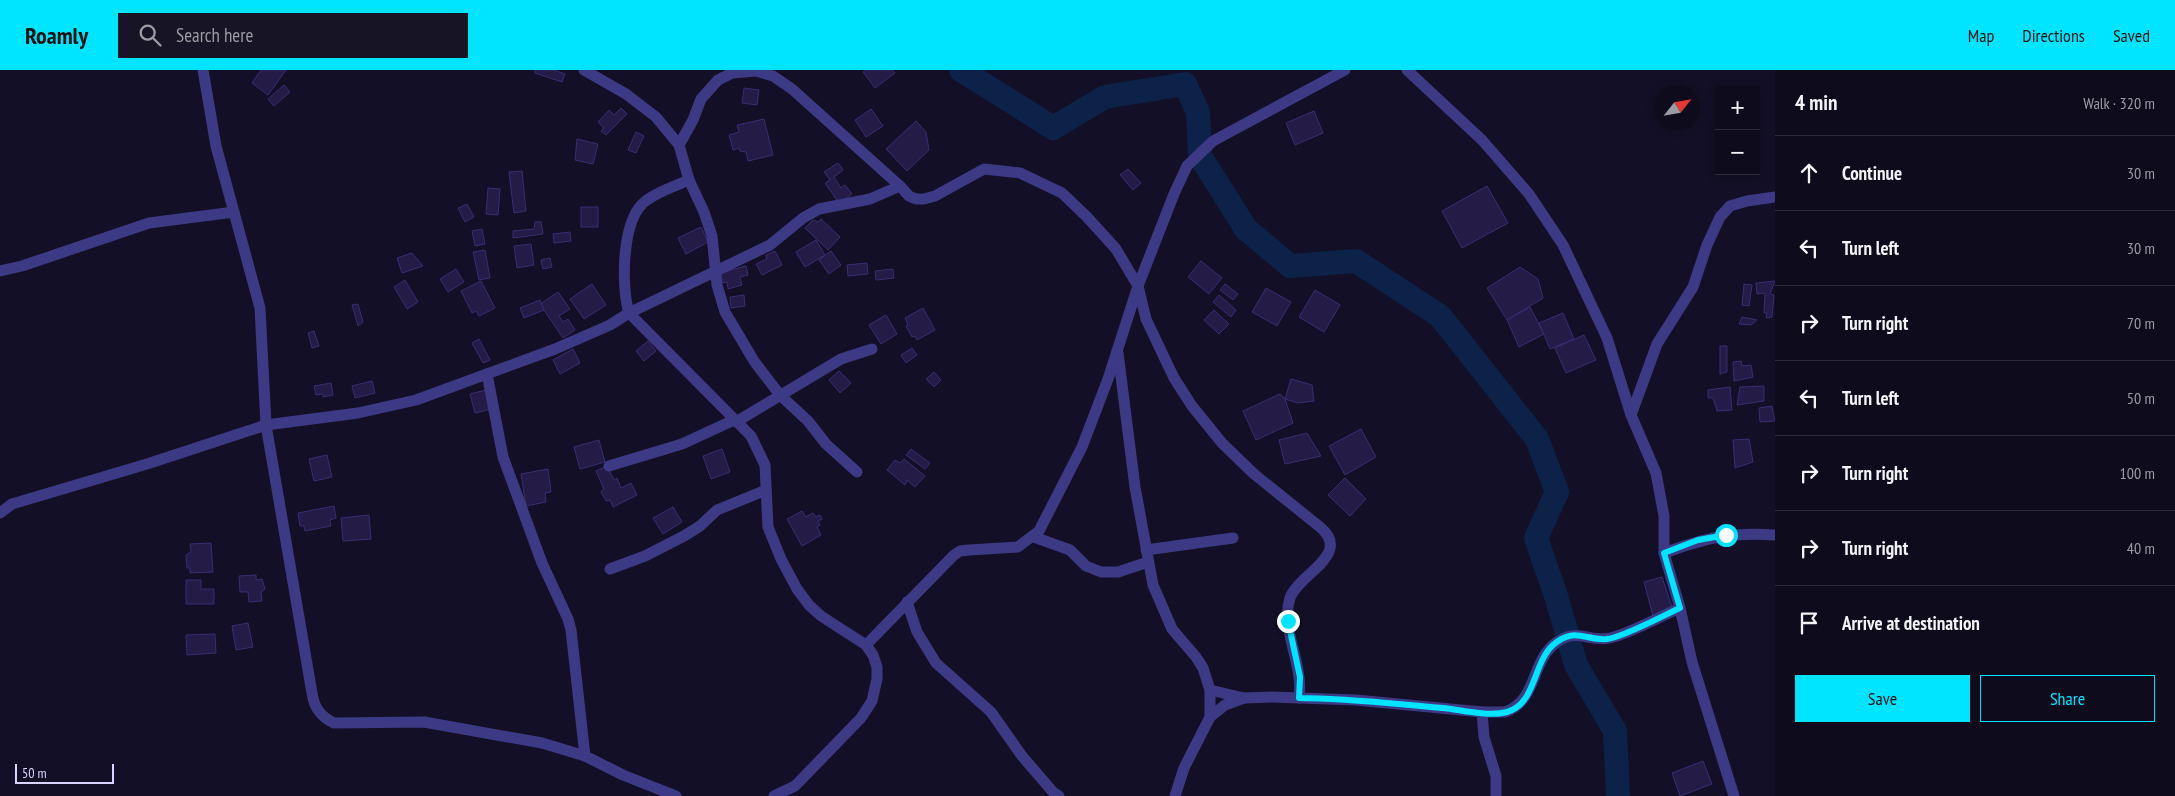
<!DOCTYPE html>
<html lang="en">
<head>
<meta charset="utf-8">
<style>
  body { margin:0; font-family:"PT Sans Narrow",sans-serif; background:#171425; color:#f1f3f6 }
  .controls { position:absolute; right:15px; top:15px; display:grid; overflow:hidden; border-radius:0px; box-shadow:0 2px 8px #0003 }
  .controls button { width:45px; height:45px; display:grid; place-items:center; padding:0; border:0; border-bottom:1px solid #2e2b3b; background:#0e0b1c; color:#f1f3f6; font:25px sans-serif }
  .compass { position:absolute; left:1655px; top:15px; width:45px; height:45px; border-radius:50%; background:#0e0b1c; box-shadow:0 2px 8px #0003; rotate:59deg }
  .scale { position:absolute; left:15px; bottom:12px; width:99px; box-sizing:border-box; padding-left:5px; border:2px solid #d9d4ff; border-top:0; font-size:14px; line-height:18px; white-space:nowrap; color:#d9d4ff; -webkit-text-stroke:4px #130f26; paint-order:stroke }
  .stop { position:absolute; width:15px; height:15px; margin:-11px; border:4px solid #00e5ff; border-radius:50%; background:#fff }
  .stop.end { background:#00e5ff; border-color:#fff; box-shadow:0 1px 5px #0008 }
  .list { margin:0; padding:0; list-style:none }
  h2 { display:flex; justify-content:space-between; align-items:center; height:65px; margin:0; padding:0 20px; font-size:21px }
  h2 small { font-size:16px; font-weight:400; color:#9b9ba3 }
  .list li { display:grid; grid-template-columns:32px 1fr auto; gap:15px; align-items:center; box-sizing:border-box; height:75px; padding:0 20px; border-top:1px solid #2e2b3b }
  .list b { display:block; font-size:19px; white-space:nowrap }
  .list em { font-size:16px; font-style:normal; color:#9b9ba3 }
  .actions { display:flex; gap:10px; padding:15px 20px }
  .actions a { flex:1; padding:11px 0; border:1px solid #00e5ff; border-radius:0px; text-align:center; font-size:18px; color:#00e5ff }
  .actions .main { background:#00e5ff; color:#111 }
  .icon { flex:none; width:28px; height:28px; fill:none; stroke:currentColor; stroke-width:2; stroke-linecap:round; stroke-linejoin:round }
  .map { position:relative; flex:none; width:1775px; height:726px; overflow:hidden }
  header { display:flex; align-items:center; gap:30px; box-sizing:border-box; height:70px; padding:0 25px; background:#00e5ff; color:#111 }
  header strong { font-size:24px }
  nav { display:flex; gap:28px; margin-inline-start:auto; font-size:18px }
  .search { width:350px; height:45px; background:#171425; display:flex; align-items:center; gap:12px; box-sizing:border-box; padding:0 18px; border-radius:0px; color:#9b9ba3; font-size:19px }
  main { display:flex }
  aside { flex:1; background:#0e0b1c }
  .map>svg:first-child { display:block }
  .lines { fill:none; stroke-linecap:round; stroke-linejoin:round }
  .river { stroke:#0c2248; stroke-width:24 }
  .building { fill:#241b47; stroke:#3b2d73 }
  .street { stroke:#3d3a85; stroke-width:11 }
  .route { stroke:#00e5ff; stroke-width:6 }
</style>
</head>
<body>
<header>
<strong>Roamly</strong>
<div class="search"><svg class="icon" aria-label="search" viewBox="0 0 24 24"><circle cx="10" cy="10" r="6"/><path d="M15 15l6 6"/></svg>Search here</div>
<nav><a>Map</a><a>Directions</a><a>Saved</a></nav>
</header>
<main>
<div class="map">
<svg width="1775" height="726" viewBox="0 0 1775 726">
  <rect width="100%" height="100%" fill="#130f26"/>
  <g class="lines">
    <polyline class="river" points="961,0 1053,58 1105,27 1185,14 1198,42 1200,86 1246,159 1290,196 1356,191 1440,246 1537,369 1557,422 1536,468 1556,526 1576,595 1615,661 1618,726"/>
  </g>
  <g class="building">
    <polygon points="261,0 286,0 268,25 252,13"/>
    <polygon points="535,0 554,0 565,4 562,12 535,3"/>
    <polygon points="866,0 892,0 895,3 875,18 863,2"/>
    <polygon points="284,15 290,22 274,36 268,29"/>
    <polygon points="744,18 759,20 757,35 742,33"/>
    <polygon points="621,38 627,44 606,65 601,61 604,58 598,52 609,40 614,45"/>
    <polygon points="871,39 883,56 866,67 855,50"/>
    <polygon points="1314,41 1323,63 1295,75 1286,53"/>
    <polygon points="764,49 773,85 748,91 746,82 740,81 739,78 733,80 729,65 739,62 737,55"/>
    <polygon points="916,51 926,62 929,80 907,101 886,79"/>
    <polygon points="636,62 644,66 636,83 628,80"/>
    <polygon points="577,69 598,74 593,94 575,90"/>
    <polygon points="838,93 843,100 834,107 841,118 845,115 852,124 839,133 825,113 830,110 824,102"/>
    <polygon points="1128,99 1141,113 1133,120 1120,105"/>
    <polygon points="522,101 526,141 514,143 509,102"/>
    <polygon points="1487,116 1508,153 1462,178 1442,141"/>
    <polygon points="488,118 500,119 498,145 486,144"/>
    <polygon points="467,134 474,147 465,152 458,138"/>
    <rect x="581" y="137" width="17" height="20"/>
    <polygon points="821,149 840,167 828,180 805,158 813,150 818,152"/>
    <polygon points="535,152 541,152 543,164 513,168 513,161 534,159"/>
    <polygon points="701,157 708,172 686,184 678,168"/>
    <polygon points="482,159 485,174 475,176 472,161"/>
    <polygon points="570,162 571,171 554,173 553,164"/>
    <polygon points="816,170 825,185 805,197 796,182"/>
    <polygon points="531,174 534,195 517,198 514,176"/>
    <polygon points="485,180 490,208 479,210 473,182"/>
    <polygon points="775,181 782,195 762,205 756,194 767,189 766,185"/>
    <polygon points="831,181 841,195 829,204 819,190"/>
    <polygon points="412,183 423,196 402,203 397,188"/>
    <polygon points="550,188 552,197 543,199 541,190"/>
    <polygon points="1201,191 1222,208 1209,224 1188,207"/>
    <polygon points="867,193 868,204 848,206 847,195"/>
    <polygon points="746,196 748,205 740,207 742,215 728,219 727,212 723,213 720,203"/>
    <polygon points="1520,197 1538,209 1543,228 1507,250 1487,218"/>
    <polygon points="456,199 464,212 448,222 440,209"/>
    <polygon points="893,199 894,208 876,210 875,201"/>
    <polygon points="405,210 418,232 407,239 394,217"/>
    <polygon points="481,211 495,238 479,246 476,241 472,243 461,221"/>
    <polygon points="1775,211 1770,224 1774,225 1772,247 1766,248 1767,243 1764,243 1765,223 1757,224 1756,213"/>
    <polygon points="592,214 606,235 584,249 570,229"/>
    <polygon points="1225,214 1238,224 1233,230 1220,220"/>
    <polygon points="1744,214 1752,215 1749,236 1742,235"/>
    <polygon points="1266,218 1291,232 1277,256 1252,242"/>
    <polygon points="1315,220 1340,235 1324,262 1299,247"/>
    <polygon points="558,222 570,239 559,246 563,252 568,249 575,260 563,268 540,234"/>
    <polygon points="744,225 745,236 731,238 730,227"/>
    <polygon points="1219,225 1236,240 1231,247 1213,232"/>
    <polygon points="540,230 544,240 524,248 520,238"/>
    <polygon points="358,234 363,252 358,256 352,235"/>
    <polygon points="1530,237 1544,264 1519,277 1507,250"/>
    <polygon points="923,238 935,260 917,270 915,266 912,267 906,256 908,255 905,248"/>
    <polygon points="1214,240 1229,254 1219,264 1204,250"/>
    <polygon points="1563,243 1574,269 1550,279 1539,253"/>
    <polygon points="886,245 897,264 881,274 869,255"/>
    <polygon points="1742,247 1757,250 1751,255 1739,254"/>
    <polygon points="314,261 319,276 312,278 308,263"/>
    <polygon points="1584,265 1596,290 1566,303 1555,278"/>
    <polygon points="479,269 490,290 483,293 472,273"/>
    <polygon points="648,271 656,281 644,291 636,281"/>
    <polygon points="1720,276 1727,276 1727,302 1720,304"/>
    <polygon points="912,278 917,285 906,293 901,285"/>
    <polygon points="573,279 580,293 560,304 553,290"/>
    <polygon points="1741,291 1742,296 1751,295 1753,307 1734,311 1733,292"/>
    <polygon points="839,301 851,313 840,323 829,310"/>
    <polygon points="934,302 941,310 934,317 926,309"/>
    <polygon points="1291,309 1312,315 1314,331 1298,333 1285,329"/>
    <polygon points="372,311 375,323 355,328 352,316"/>
    <polygon points="331,313 333,325 323,327 323,324 316,325 314,316"/>
    <polygon points="1764,316 1764,331 1737,335 1740,317"/>
    <polygon points="1730,317 1732,340 1717,341 1713,328 1708,328 1708,320"/>
    <polygon points="486,320 491,339 475,343 470,324"/>
    <polygon points="1280,324 1285,329 1293,353 1256,370 1243,341"/>
    <polygon points="1772,336 1775,351 1760,352 1759,338"/>
    <polygon points="1361,359 1376,387 1345,405 1329,376"/>
    <polygon points="1307,363 1321,386 1285,394 1279,370"/>
    <polygon points="1749,369 1753,392 1735,398 1733,370"/>
    <polygon points="599,370 605,392 580,399 574,377"/>
    <polygon points="722,379 730,402 711,409 703,386"/>
    <polygon points="911,379 930,393 925,399 906,385"/>
    <polygon points="327,385 332,407 314,411 309,389"/>
    <polygon points="904,389 925,406 915,417 907,410 905,415 887,400 895,390 900,393"/>
    <polygon points="607,396 614,410 617,408 621,418 631,413 637,425 613,437 610,430 606,431 601,422 604,419 596,401"/>
    <polygon points="548,399 551,422 545,423 546,432 526,436 521,404"/>
    <polygon points="1345,408 1366,429 1350,446 1328,425"/>
    <polygon points="334,436 336,448 330,450 331,456 305,461 304,456 300,456 298,443"/>
    <polygon points="673,437 682,452 663,464 653,448"/>
    <polygon points="802,441 806,447 813,443 816,447 820,445 822,449 818,451 820,455 817,457 821,465 802,476 787,449"/>
    <polygon points="369,445 371,469 343,471 341,448"/>
    <polygon points="211,473 213,502 190,503 190,498 187,498 186,485 191,482 190,474"/>
    <polygon points="256,505 256,510 262,509 265,519 261,522 262,531 249,532 248,522 240,522 239,506"/>
    <polygon points="1662,507 1673,540 1653,546 1644,512"/>
    <polygon points="186,510 201,510 201,519 214,519 214,534 186,534"/>
    <polygon points="248,553 253,577 236,580 232,556"/>
    <polygon points="215,564 216,583 187,585 186,565"/>
    <polygon points="1703,691 1712,714 1680,726 1672,703"/>
  </g>
  <g class="lines">
    <g class="street">
      <path d="M203,0L216,76L260,238L266,355L312,623C314,638 321,647 334,653L424,652L542,673L585,686L623,705L676,726"/>
      <polyline points="584,0 626,24 656,47 679,75 689,110 704,142 712,166 717,215 725,242 754,291 780,325 808,351 826,374 857,402"/>
      <polyline points="1407,0 1482,70 1529,124 1563,175 1607,268 1631,345 1656,403 1664,446 1664,483 1680,538 1692,592 1734,726"/>
      <path d="M679,75L693,50L701,29L718,10L732,3L756,1L773,6L792,19L900,116L909,126L916,129H924L935,126L984,99L1020,103L1062,123L1087,147L1116,179L1138,216L1146,249L1174,308L1192,336L1222,373L1254,404L1320,457C1353,485 1298,504 1290,528C1280,559 1304,594 1299,628"/>
      <path d="M689,110C675,116 659,121 647,130C621,147 621,217 629,243L751,366L765,395L768,457L781,489L797,519L809,535L821,546L866,575L873,585L877,597V609L872,631L861,648L795,716L774,726"/>
      <polyline points="0,201 22,196 149,153 234,142"/>
      <polyline points="1118,283 1135,417 1153,515 1172,559 1196,587 1203,598 1210,620 1210,647"/>
      <polyline points="487,304 503,387 542,493 568,549 571,560 585,686"/>
      <polyline points="1631,345 1657,274 1693,217 1707,175 1720,147 1730,136 1747,131 1775,127"/>
      <polyline points="736,352 841,289 872,279"/>
      <polyline points="609,396 682,374 734,350"/>
      <polyline points="0,443 12,434 147,394 266,355 358,343 416,330 555,279 610,255 629,243 770,175 803,148 819,139 870,129 900,116"/>
      <polyline points="1034,467 1070,480 1086,496 1101,502 1118,502 1148,492"/>
      <polyline points="1146,480 1233,468"/>
      <path d="M1664,483C1705,468 1730,462 1775,465"/>
      <polyline points="610,499 645,486 684,466 700,456 717,440 766,420"/>
      <polyline points="907,532 917,562 936,593 991,642 1022,686 1053,722 1059,726"/>
      <polyline points="866,575 954,485 960,481 969,480 1018,477 1039,461 1082,377 1108,309 1138,216 1174,124 1187,96 1213,71 1345,0"/>
      <polyline points="1210,620 1244,628"/>
      <polyline points="1482,642 1484,667 1496,706 1496,726"/>
      <path d="M1175,726L1184,698L1210,647L1225,635L1244,628L1272,627L1356,630L1482,642H1505C1536,631 1531,596 1552,576C1576,555 1587,573 1610,568C1629,564 1661,546 1680,538"/>
    </g>
  </g>
  <g class="lines">
    <path class="route" d="M1288,551L1300,607L1299,628C1347,628 1395,634 1443,638C1462,640 1488,647 1507,642C1536,634 1533,593 1553,575C1575,556 1585,571 1607,569C1624,567 1662,546 1680,538L1664,483L1698,470L1726,465"/>
  </g>
</svg>
<div class="controls">
<button>+</button>
<button>−</button>
</div>
<svg class="compass" viewBox="-18 -18 36 36"><path d="M0-13l5 13h-10z" fill="#e53935"/><path d="M0 13l5-13h-10z" fill="#9b9ba3"/></svg>
<div class="scale">50 m</div>
<div class="stop" style="left:1726px;top:465px"></div>
<div class="stop end" style="left:1288px;top:551px"></div>
</div>
<aside>
<h2>4 min<small>Walk · 320 m</small></h2>
<ul class="list">
<li><svg class="icon" aria-label="ahead" viewBox="0 0 24 24"><path d="M12 20V5M6 11l6-6 6 6"/></svg><div><b>Continue</b></div><em>30 m</em></li>
<li><svg class="icon" aria-label="left" viewBox="0 0 24 24"><path d="M17 20v-9H6M10 6l-5 5 5 5"/></svg><div><b>Turn left</b></div><em>30 m</em></li>
<li><svg class="icon" aria-label="right" viewBox="0 0 24 24"><path d="M7 20v-9h11M14 6l5 5-5 5"/></svg><div><b>Turn right</b></div><em>70 m</em></li>
<li><svg class="icon" aria-label="left" viewBox="0 0 24 24"><path d="M17 20v-9H6M10 6l-5 5 5 5"/></svg><div><b>Turn left</b></div><em>50 m</em></li>
<li><svg class="icon" aria-label="right" viewBox="0 0 24 24"><path d="M7 20v-9h11M14 6l5 5-5 5"/></svg><div><b>Turn right</b></div><em>100 m</em></li>
<li><svg class="icon" aria-label="right" viewBox="0 0 24 24"><path d="M7 20v-9h11M14 6l5 5-5 5"/></svg><div><b>Turn right</b></div><em>40 m</em></li>
<li><svg class="icon" aria-label="arrive" viewBox="0 0 24 24"><path d="M6 21V4h12l-3 4 3 4H6"/></svg><div><b>Arrive at destination</b></div></li>
</ul>
<div class="actions"><a class="main">Save</a><a>Share</a></div>
</aside>
</main>
</body>
</html>
